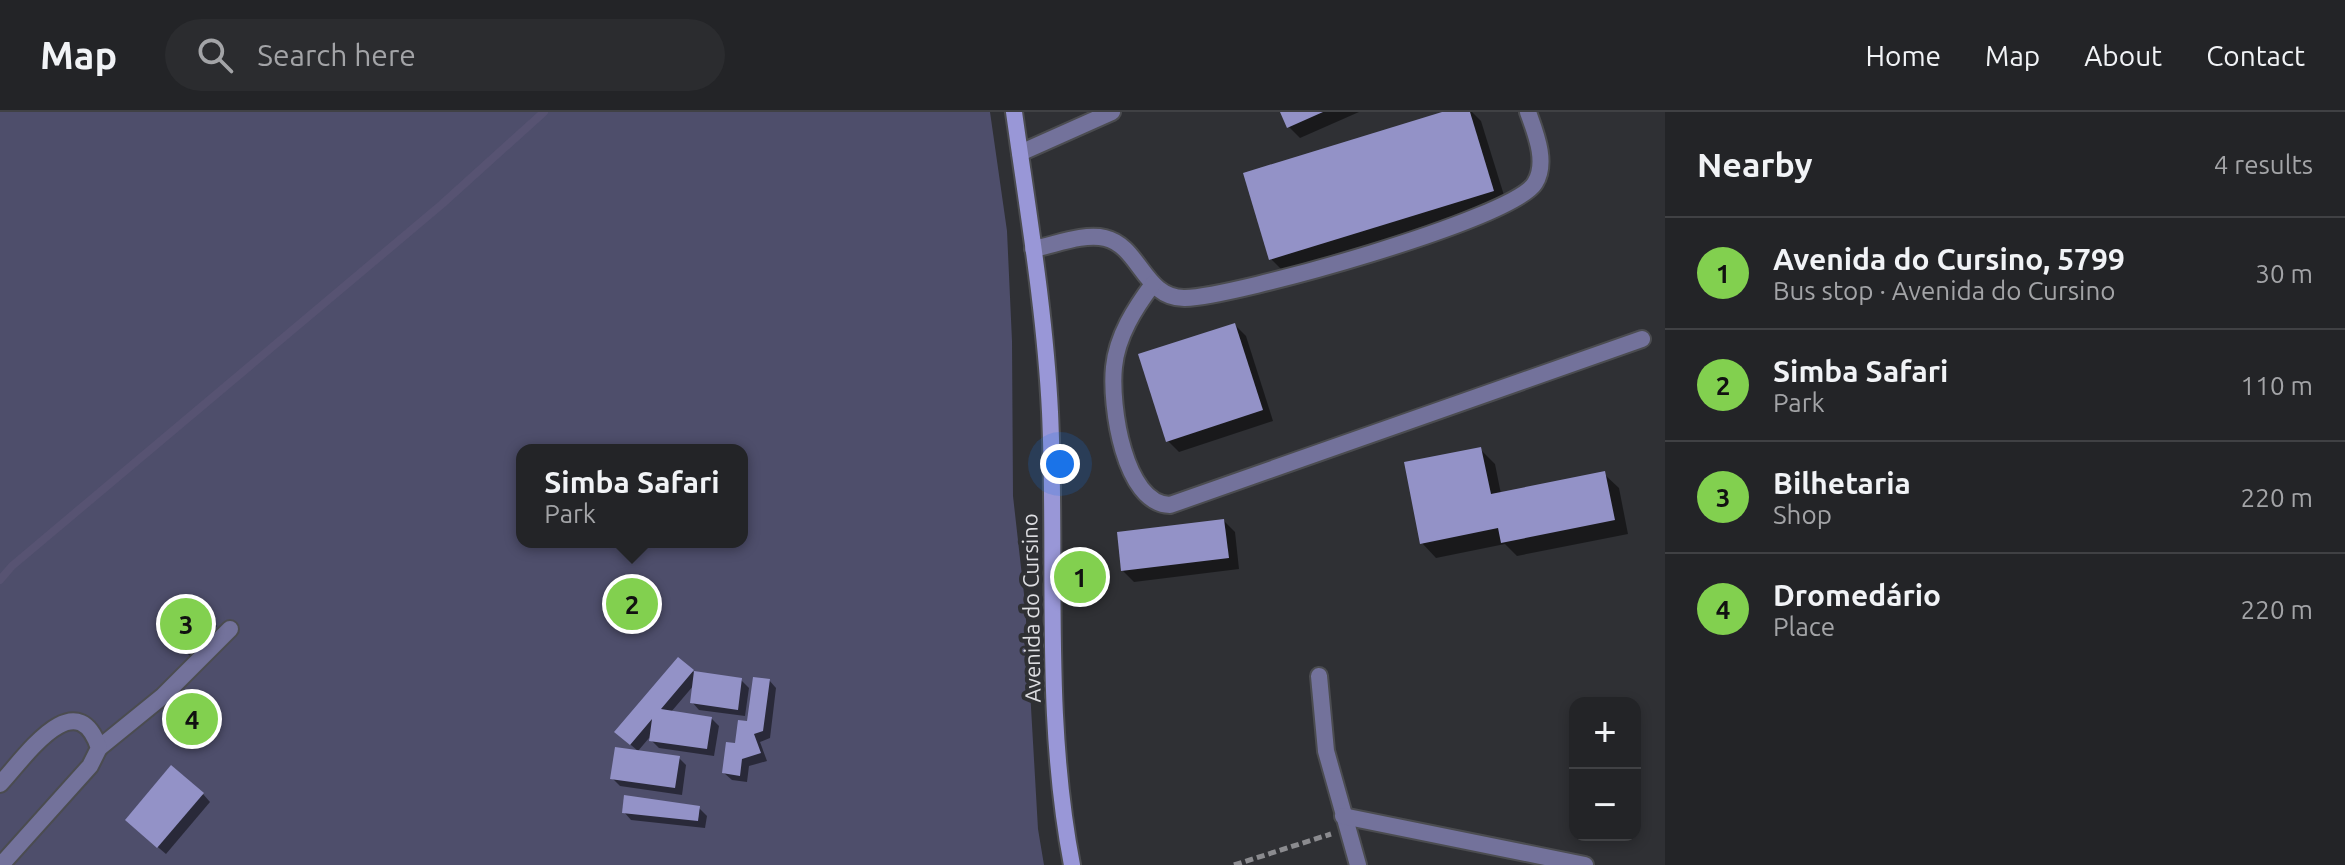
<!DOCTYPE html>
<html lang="en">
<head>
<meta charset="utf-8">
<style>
  body { margin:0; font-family:Ubuntu,sans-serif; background:#2b2c2f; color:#f1f3f6 }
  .controls { position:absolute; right:24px; bottom:24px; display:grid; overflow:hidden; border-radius:16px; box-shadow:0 4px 12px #0003 }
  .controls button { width:72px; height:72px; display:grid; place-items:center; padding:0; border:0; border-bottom:2px solid #404144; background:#232427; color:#f1f3f6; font:40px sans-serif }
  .you { position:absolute; left:1060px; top:352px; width:28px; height:28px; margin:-20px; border:6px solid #fff; border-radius:50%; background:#1a73e8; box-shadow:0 0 0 12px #1a73e833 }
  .badge { display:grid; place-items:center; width:52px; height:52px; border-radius:50%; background:#82d04f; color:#111; font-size:26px; font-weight:700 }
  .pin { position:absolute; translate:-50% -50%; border:4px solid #fff; box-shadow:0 2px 8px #0006 }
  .popup { position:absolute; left:516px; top:332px; width:232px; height:104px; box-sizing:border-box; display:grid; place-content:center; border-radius:16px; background:#232427; filter:drop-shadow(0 2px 6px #0005); font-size:26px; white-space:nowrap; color:#a3a4a7 }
  .popup b { font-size:30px; color:#f1f3f6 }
  .popup::after { content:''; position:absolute; left:50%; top:100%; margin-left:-16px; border:16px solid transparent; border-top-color:#232427 }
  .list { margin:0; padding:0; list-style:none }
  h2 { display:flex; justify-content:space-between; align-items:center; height:104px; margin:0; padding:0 32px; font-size:34px }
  h2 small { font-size:26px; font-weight:400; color:#a3a4a7 }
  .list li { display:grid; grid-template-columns:52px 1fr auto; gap:24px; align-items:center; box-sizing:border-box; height:112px; padding:0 32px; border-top:2px solid #404144 }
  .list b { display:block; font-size:30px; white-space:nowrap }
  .list p { margin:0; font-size:26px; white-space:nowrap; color:#a3a4a7 }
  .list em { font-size:26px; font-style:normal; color:#a3a4a7 }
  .icon { flex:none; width:44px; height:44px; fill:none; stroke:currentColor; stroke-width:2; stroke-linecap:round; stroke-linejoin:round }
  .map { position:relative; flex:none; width:1665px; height:753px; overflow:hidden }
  header { display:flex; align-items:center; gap:48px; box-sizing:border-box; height:112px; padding:0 40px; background:#232427; border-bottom:2px solid #404144 }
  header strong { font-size:38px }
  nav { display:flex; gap:44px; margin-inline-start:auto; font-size:28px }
  .search { width:560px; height:72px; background:#2b2c2f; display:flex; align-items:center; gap:20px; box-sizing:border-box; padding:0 28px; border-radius:44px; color:#a3a4a7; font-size:30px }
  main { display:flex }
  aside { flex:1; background:#232427 }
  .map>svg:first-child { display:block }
  .green { fill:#4e4e6b; fill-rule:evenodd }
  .shadow { fill:#0007 }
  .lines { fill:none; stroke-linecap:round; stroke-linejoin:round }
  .stream { stroke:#575372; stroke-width:8 }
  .building { fill:#9392c7 }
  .lane-casing { stroke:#4b4c50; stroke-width:20 }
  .street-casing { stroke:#4b4c50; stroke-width:20 }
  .secondary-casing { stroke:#4b4c50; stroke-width:20 }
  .path { stroke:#8b8b8f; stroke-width:5; stroke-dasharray:8 4; stroke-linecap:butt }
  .lane { stroke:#73729b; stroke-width:16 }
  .street { stroke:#73729b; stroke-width:16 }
  .secondary { stroke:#9997d7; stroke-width:16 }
  .labels { text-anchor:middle; stroke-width:8; stroke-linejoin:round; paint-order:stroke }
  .street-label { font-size:22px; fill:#dddde1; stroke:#2f3034 }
</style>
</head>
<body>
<header>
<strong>Map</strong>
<div class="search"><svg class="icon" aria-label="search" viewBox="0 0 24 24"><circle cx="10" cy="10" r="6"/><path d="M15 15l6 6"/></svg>Search here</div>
<nav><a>Home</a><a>Map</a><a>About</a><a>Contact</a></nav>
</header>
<main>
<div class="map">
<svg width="1665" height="753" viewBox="0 0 1665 753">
  <rect width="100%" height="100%" fill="#2f3034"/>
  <path class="green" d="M0,0H990L1007,119L1012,229L1013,384L1025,491L1038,717L1044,753H0ZM522,338H742V430H522Z"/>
  <g class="shadow">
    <polygon points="1282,0 1359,0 1300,26 1289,15"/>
    <polygon points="1449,0 1472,0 1481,9 1507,93 1285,161 1271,147"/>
    <polygon points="1235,213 1246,224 1273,309 1179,340 1168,329"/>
    <polygon points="1480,337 1495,352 1501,382 1604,362 1619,376 1628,422 1517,444 1505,432 1436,446 1422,431"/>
    <polygon points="1224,409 1235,420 1239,457 1134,470 1123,459"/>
    <polygon points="191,489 217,514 190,544 164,519"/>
    <polygon points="678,548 695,561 741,568 749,576 745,604 699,598 692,590 694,573 671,600 711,606 719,614 714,644 659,636 649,626 638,639 624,627"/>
    <polygon points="769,568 776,576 770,626 760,630 767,649 749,654 747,670 732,668 724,661"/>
    <polygon points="679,646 686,653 682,683 620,674 612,666"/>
    <polygon points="203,682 210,690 166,742 135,716"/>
    <polygon points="699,696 707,704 705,716 631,708 624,700"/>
  </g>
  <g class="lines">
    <polyline class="stream" points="0,468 12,454 441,93 544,0"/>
  </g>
  <g class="building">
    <polygon points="1280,0 1323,0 1287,16"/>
    <polygon points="1442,0 1470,0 1494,79 1269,148 1243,61"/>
    <polygon points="1235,211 1263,298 1166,330 1138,242"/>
    <polygon points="1481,335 1491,382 1605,359 1615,408 1501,431 1498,416 1420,432 1404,350"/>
    <polygon points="1224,407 1229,446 1121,459 1117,420"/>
    <polygon points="191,486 211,505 181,538 161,519"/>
    <polygon points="678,545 694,558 661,597 712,605 707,637 649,629 652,607 630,633 614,620"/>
    <polygon points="694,559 742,566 738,598 690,591"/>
    <polygon points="753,565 770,567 763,619 754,622 761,641 742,647 740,664 722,661 726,630 735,631 738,608 747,609"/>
    <polygon points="615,635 680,644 675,676 610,667"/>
    <polygon points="171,653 204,681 157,736 125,708"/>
    <polygon points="624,683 700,694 698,709 622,701"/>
  </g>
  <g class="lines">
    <defs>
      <g id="lane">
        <polyline points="1020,41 1112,0"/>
        <path d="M1033,137C1055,133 1083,121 1105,126C1140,134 1144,187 1185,186C1234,185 1514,107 1535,71C1548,50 1535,20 1528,0"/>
        <path d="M1153,172C1135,196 1117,224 1114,255C1110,293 1124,392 1170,393L1642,227"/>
        <polyline points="99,636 163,584 230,517"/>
        <path d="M0,672C23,648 76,568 99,636L90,654L1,753"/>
      </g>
      <g id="street">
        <polyline points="1319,564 1326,639 1358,753"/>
        <polyline points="1343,704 1585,753"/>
      </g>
      <path id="secondary" d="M1014,0C1028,100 1045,200 1050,300C1057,452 1043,603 1072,753"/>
    </defs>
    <use href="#lane" class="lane-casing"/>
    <use href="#street" class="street-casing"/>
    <use href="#secondary" class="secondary-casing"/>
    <polyline class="path" points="1234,753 1331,722"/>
    <use href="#lane" class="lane"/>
    <use href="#street" class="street"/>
    <use href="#secondary" class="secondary"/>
  </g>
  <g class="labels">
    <g class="street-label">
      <text transform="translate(1031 496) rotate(-91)" y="8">Avenida do Cursino</text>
    </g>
  </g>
</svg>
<div class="controls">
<button>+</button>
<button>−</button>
</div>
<div class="you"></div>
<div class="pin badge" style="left:1080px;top:465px">1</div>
<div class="pin badge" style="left:632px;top:492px">2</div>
<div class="popup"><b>Simba Safari</b>Park</div>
<div class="pin badge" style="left:186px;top:512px">3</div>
<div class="pin badge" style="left:192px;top:607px">4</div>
</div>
<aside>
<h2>Nearby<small>4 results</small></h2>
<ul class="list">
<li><span class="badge">1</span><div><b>Avenida do Cursino, 5799</b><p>Bus stop · Avenida do Cursino</p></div><em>30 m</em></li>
<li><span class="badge">2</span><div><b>Simba Safari</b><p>Park</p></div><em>110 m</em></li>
<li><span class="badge">3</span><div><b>Bilhetaria</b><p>Shop</p></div><em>220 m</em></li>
<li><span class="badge">4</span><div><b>Dromedário</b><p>Place</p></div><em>220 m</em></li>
</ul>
</aside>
</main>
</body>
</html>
